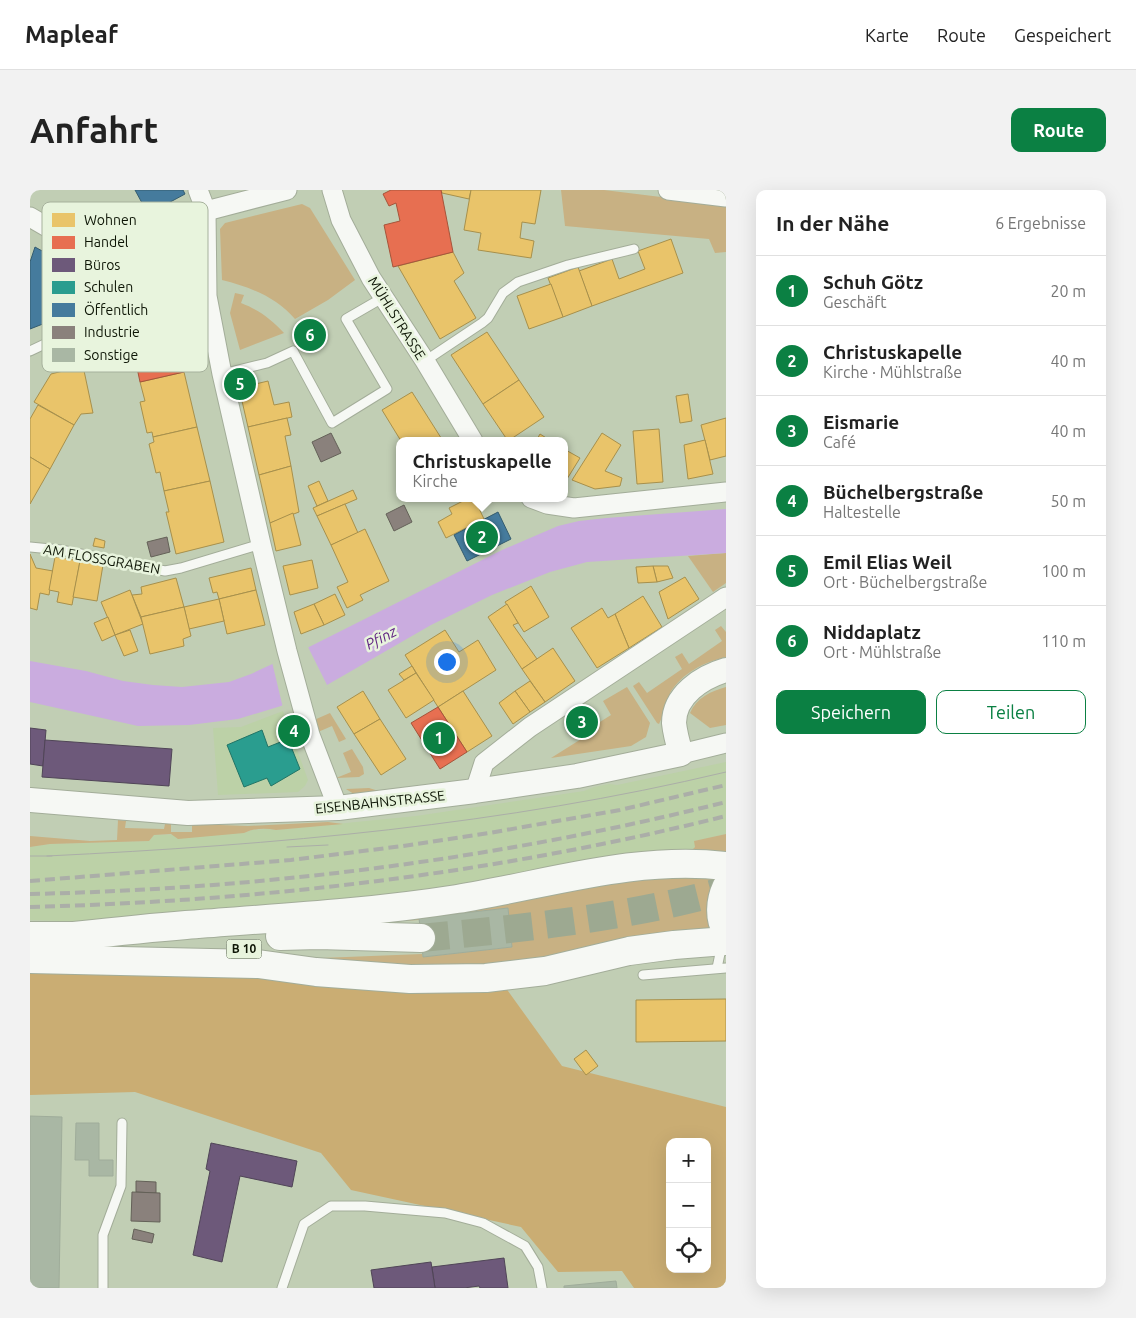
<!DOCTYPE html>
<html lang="de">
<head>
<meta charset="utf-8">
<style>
  body { margin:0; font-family:Ubuntu,sans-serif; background:#f2f2f2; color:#222 }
  .controls { position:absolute; right:15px; bottom:15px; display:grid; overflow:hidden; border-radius:10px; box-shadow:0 5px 20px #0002 }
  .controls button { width:45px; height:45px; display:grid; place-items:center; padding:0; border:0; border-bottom:1px solid #e0e0e0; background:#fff; color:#222; font:25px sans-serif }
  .you { position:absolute; left:416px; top:471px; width:18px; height:18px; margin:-12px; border:4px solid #fff; border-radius:50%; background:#1a73e8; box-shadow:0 0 0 8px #1a73e833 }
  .badge { display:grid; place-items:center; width:32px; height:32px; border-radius:50%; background:#0b8043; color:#fff; font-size:16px; font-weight:700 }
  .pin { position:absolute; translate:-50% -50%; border:2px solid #fff; box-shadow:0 1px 5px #0006 }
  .popup { position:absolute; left:366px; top:247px; width:172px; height:65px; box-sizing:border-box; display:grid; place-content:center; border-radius:10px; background:#fff; filter:drop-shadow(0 1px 4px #0005); font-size:16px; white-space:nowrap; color:#767676 }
  .popup b { font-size:19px; color:#222 }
  .popup::after { content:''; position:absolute; left:50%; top:100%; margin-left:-10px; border:10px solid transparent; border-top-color:#fff }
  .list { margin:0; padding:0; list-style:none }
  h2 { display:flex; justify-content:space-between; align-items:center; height:65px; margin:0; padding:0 20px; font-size:21px }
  h2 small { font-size:16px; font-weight:400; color:#767676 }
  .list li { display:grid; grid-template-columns:32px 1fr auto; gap:15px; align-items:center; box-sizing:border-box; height:70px; padding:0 20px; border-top:1px solid #e0e0e0 }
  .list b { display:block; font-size:19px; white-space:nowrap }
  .list p { margin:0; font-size:16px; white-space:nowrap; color:#767676 }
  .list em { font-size:16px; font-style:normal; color:#767676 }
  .actions { display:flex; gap:10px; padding:15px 20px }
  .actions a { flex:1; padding:11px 0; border:1px solid #0b8043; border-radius:10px; text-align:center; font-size:18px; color:#0b8043 }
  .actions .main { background:#0b8043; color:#fff }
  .icon { flex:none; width:28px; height:28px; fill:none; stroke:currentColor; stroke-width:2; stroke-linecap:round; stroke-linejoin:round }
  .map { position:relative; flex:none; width:696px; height:1098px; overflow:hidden; border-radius:10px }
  header { display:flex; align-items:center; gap:30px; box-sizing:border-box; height:70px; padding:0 25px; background:#fff; border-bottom:1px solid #e0e0e0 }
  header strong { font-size:24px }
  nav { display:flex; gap:28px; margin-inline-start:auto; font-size:18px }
  .intro { display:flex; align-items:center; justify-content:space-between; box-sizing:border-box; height:120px; padding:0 30px }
  h1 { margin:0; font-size:35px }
  .button { padding:12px 22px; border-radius:10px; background:#0b8043; color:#fff; font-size:18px; font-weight:700 }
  main { display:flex; gap:30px; padding:0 30px }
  aside { flex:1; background:#fff; border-radius:10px; box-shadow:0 5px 20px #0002 }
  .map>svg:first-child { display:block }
  .built { fill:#bcd1a7 }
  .green { fill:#c8b183 }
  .forest { fill:#caad73; fill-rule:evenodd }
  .water { fill:#caacdf }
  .pier { fill:#c1ceb4 }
  .homes { fill:#e9c46a; stroke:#a7904c }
  .shops { fill:#e76f51; stroke:#a6543a }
  .offices { fill:#6d597a; stroke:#504557 }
  .schools { fill:#2a9d8f; stroke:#217466 }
  .public { fill:#457b9d; stroke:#345c6f }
  .industry { fill:#8a817c; stroke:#646158 }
  .building { fill:#a9b7a4; stroke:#9fac9a }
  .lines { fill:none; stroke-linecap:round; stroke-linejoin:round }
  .trunk-tunnel { stroke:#9da991; stroke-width:28; stroke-dasharray:28 14; stroke-linecap:butt }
  .service-casing { stroke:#a3ad99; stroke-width:11 }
  .minor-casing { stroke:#a3ad99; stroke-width:21 }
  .tertiary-casing { stroke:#a3ad99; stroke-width:26 }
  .trunk-casing { stroke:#a3ad99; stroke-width:30 }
  .service { stroke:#f6f8f4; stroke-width:9 }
  .minor { stroke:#f6f8f4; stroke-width:19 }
  .tertiary { stroke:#f6f8f4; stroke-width:24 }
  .trunk { stroke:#f6f8f4; stroke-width:28 }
  .tram { stroke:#abaea8; stroke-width:1 }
  .rail { stroke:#abaea8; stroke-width:4; stroke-dasharray:10 5; stroke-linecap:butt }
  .labels { text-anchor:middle; stroke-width:5; stroke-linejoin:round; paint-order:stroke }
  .shield { fill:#e8f4dd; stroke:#4f5846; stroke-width:1 }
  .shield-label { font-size:12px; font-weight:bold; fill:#0d1505 }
  .street-label { font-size:14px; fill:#0d1505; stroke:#e8f4dd }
  .water-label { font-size:15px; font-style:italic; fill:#612483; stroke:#e8f4dd }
  .key { fill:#e8f4dd; stroke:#a6b19c; stroke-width:1 }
  .key-label { font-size:14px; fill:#0d1505 }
</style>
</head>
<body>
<header>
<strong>Mapleaf</strong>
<nav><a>Karte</a><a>Route</a><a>Gespeichert</a></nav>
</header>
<div class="intro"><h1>Anfahrt</h1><a class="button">Route</a></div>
<main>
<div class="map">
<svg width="696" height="1098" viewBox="0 0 696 1098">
  <rect width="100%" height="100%" fill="#c1ceb4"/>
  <g class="built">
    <polygon points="253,521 278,590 275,596 268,602 188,605 183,538 211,537"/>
    <polygon points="696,572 696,644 665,651 665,657 661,661 634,660 382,705 61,732 0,730 0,657 20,654 119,651 124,645 214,643 222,640 238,639 246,640 386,626 554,601 564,597 579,594 587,595"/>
  </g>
  <g class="green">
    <polygon points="531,0 574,0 696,15 696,62 685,63 679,49 535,36"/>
    <path d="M272,14L280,18L325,90L298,110L265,129C246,107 220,97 192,90L190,39L195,33Z"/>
    <path d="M205,103L214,105L211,113C229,120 241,129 254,143L210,160L200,123Z"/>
    <polygon points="696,363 696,393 683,402 658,366"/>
    <path d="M691,436L696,442V467C674,472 652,483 640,503L642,504L629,534L627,533L603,496L609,492L617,503L652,479L645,467L652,463L659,474L692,451L685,440Z"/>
    <polygon points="597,497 620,533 616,547 601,556 521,568 556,546 554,542 581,525 573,511"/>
    <path d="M696,497V535L680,538L660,523C666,508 681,501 696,497Z"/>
    <polygon points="300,523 316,549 309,552 302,536 288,542 284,530"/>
    <polygon points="322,559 333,577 334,584 329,587 306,588 321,582 313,563"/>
    <polygon points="339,598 358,604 327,606 316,599"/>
    <path d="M88,630L96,631L95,638L134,639L135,634H141V642H162V634L218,636L298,632L313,634L246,640C235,638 225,638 214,643L148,649L141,644L124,645L119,651L20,654L0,657V646L60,651L87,650Z"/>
    <polygon points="696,644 696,666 634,660 661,661 665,657 664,651"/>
    <polygon points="688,684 680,741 444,780 289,770 291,768 392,764 393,767 482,757 478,718 389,728 389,730 318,734 587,688"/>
  </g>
  <path class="forest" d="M0,782L473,794L532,876L696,917V1098H604L592,1081L528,1082L491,1037L321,1000L291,963L105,902L0,905ZM640,952H677V1079H640Z"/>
  <polygon class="water" points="696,319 696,363 557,372 520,382 462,405 401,435 297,495 251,516 208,529 159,535 108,536 0,512 0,471 56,481 93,491 123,495 152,497 199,492 221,484 279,457 472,360 528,336 549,331 576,328"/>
  <polygon class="pier" points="277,455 298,497 253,518 242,472"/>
  <g class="homes">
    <polygon points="411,0 441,0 439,9 412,3"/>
    <polygon points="441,0 511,0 505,34 492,32 490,48 504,51 501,68 448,60 451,43 434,40"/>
    <polygon points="641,49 653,83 562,116 549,81 582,69 589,89 615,79 608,61"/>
    <polygon points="423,62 434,83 424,91 446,128 410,149 368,76"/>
    <polygon points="548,77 562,116 533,127 518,88"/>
    <polygon points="521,94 533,127 499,139 487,106"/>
    <polygon points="457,142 489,190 453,214 421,165"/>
    <polygon points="53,176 63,223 51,224 44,235 4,212 21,184"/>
    <polygon points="154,182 167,237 123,247 122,242 117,243 110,212 115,211 110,192"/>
    <polygon points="489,190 514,227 478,251 453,214"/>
    <polygon points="238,191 244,215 259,212 262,227 218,237 209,198"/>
    <polygon points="382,202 413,251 371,251 352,220"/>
    <polygon points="658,204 662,231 650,233 646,206"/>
    <polygon points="8,215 44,235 20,279 0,267 0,229"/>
    <polygon points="257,228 261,245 255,246 261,276 229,285 218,237"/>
    <polygon points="696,228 696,266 680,270 671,235"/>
    <polygon points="167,237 180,291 134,301 130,282 126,283 119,254 124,252 123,247"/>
    <polygon points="629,239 633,292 607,294 603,241"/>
    <polygon points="572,243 591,255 575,281 592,288 590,296 565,299 542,290"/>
    <polygon points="510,244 521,251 506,251"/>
    <polygon points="675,250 683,284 658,289 654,255"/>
    <polygon points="534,259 550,268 537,289 534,287"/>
    <polygon points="0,267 20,279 0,314"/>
    <polygon points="261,276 269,322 240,333 229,285"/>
    <polygon points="180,291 194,352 146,364 136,322 139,322 134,301"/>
    <polygon points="289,291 298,311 287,316 278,296"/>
    <polygon points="323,300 327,309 287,326 283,318"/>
    <polygon points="439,308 444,308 454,329 416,348 408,332 422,324 419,318"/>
    <polygon points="315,314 328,343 301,355 287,326"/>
    <polygon points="263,323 271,355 246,361 240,333"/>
    <polygon points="335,339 359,391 330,405 333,410 317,418 307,397 318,392 301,355"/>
    <polygon points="65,348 75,351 74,358 63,356"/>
    <polygon points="0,364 6,378 23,381 19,405 10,403 7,420 0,418"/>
    <polygon points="25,367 50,371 42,415 27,412 29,402 19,400"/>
    <polygon points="282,370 288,398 260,405 253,376"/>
    <polygon points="50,371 73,375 67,411 43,407"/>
    <polygon points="623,376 638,376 643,388 627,392"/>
    <polygon points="623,376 627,392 608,393 606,377"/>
    <polygon points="221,378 226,400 189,409 187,402 183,403 179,388"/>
    <polygon points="655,387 669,409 638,429 629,402"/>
    <polygon points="146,388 154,417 111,427 102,405 112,404 111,397"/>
    <polygon points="501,396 519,427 494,442 475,412"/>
    <polygon points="100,400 113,434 85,445 71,412"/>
    <polygon points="226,400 235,435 197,444 189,409"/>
    <polygon points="305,404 315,425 294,435 284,414"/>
    <polygon points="613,406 632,437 599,458 585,424"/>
    <polygon points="189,409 194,431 159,439 154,417"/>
    <polygon points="284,414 294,435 271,444 264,422"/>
    <polygon points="477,414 488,433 483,435 507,469 492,479 458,427"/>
    <polygon points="154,417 161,446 153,449 154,456 120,464 111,427"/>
    <polygon points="572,418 578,428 585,424 599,458 567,478 541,438"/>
    <polygon points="78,427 85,445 72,451 64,433"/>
    <polygon points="100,440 108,461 94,466 85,445"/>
    <polygon points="415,440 429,462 448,450 466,480 408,517 375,465"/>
    <polygon points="523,458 545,491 515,512 492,479"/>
    <polygon points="382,476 386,483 374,490 369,484"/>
    <polygon points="386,483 404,510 376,528 358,500"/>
    <polygon points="500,491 515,512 500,522 485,501"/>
    <polygon points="333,501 350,529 324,544 307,517"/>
    <polygon points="433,501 462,546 437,562 408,517"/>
    <polygon points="485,501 500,522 483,534 469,513"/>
    <polygon points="350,529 376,569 351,585 324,544"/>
    <polygon points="696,809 696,851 606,852 606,810"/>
    <polygon points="556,860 568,876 556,885 544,869"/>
  </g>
  <g class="shops">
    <polygon points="361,0 411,0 423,62 363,77 354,35 370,31 366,13 359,16 353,4"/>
    <polygon points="154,114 162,148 147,152 154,182 110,192 106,173 101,174 93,139 118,133 116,123"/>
    <polygon points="408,517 437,562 410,579 381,533"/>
    <polygon points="558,524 564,534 548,544 542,534"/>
  </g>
  <g class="offices">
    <polygon points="0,538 16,540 13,576 0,574"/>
    <polygon points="15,550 142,559 139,596 12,587"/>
    <polygon points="181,953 267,971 262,997 210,986 192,1072 163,1065 180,981 176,979"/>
    <polygon points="474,1068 478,1098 450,1098 449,1096 434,1098 405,1098 402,1077"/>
    <polygon points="401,1072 405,1098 344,1098 341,1080"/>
  </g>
  <polygon class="schools" points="232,540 238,557 258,549 270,579 241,596 237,588 214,597 197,555"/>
  <g class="public">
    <polygon points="105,0 153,0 155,4 118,24"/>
    <polygon points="5,57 23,67 44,58 50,61 68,106 64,114 0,139 0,72"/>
    <polygon points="468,322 481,349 437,371 424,345"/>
  </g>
  <g class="industry">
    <polygon points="301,243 311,263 291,272 282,252"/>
    <polygon points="374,315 382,332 364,341 356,324"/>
    <polygon points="137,347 140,362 121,367 117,352"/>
    <polygon points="106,991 126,992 126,1003 106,1002"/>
    <polygon points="102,1002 130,1003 130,1032 101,1031"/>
    <polygon points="104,1039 124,1044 122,1053 102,1049"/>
  </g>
  <g class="building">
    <polygon points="478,718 482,757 393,767 389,728"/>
    <polygon points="0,926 32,927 29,1098 0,1098"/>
    <polygon points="46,933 69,933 69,970 83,970 83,986 59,986 59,970 45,970"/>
    <polygon points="586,1091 587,1098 534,1098 534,1096"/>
  </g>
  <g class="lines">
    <path class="trunk-tunnel" d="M391,748C493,738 597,728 696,700"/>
    <defs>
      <g id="service">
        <polyline points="0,161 72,127 90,120 116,112 146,107 177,106"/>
        <polyline points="395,171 452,133 458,128 473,103 488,92 538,75 604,59"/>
        <polyline points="192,184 237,173 263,161 302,233 357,199 316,129 354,107"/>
        <polyline points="0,357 31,360 135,381 151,378 231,354"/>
        <polyline points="687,778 692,754"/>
        <polyline points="613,785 696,778"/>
        <polyline points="73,1098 73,1045 91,996 92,933"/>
        <polyline points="252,1098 274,1034 301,1016 335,1016 415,1023 453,1033 495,1056 508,1077 512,1098"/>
      </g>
      <g id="minor">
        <polyline points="168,0 176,21 177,106 192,184 231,354 257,461 280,545 308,618"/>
        <polyline points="302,0 311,30 341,88 395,171 443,251"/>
        <polyline points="638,0 696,7"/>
        <polyline points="0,27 31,45 74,47 126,38 176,21 257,0"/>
        <polyline points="501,308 517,314 544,318 696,302"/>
        <polyline points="651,564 696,553"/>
        <polyline points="445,601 454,573 500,537 696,407"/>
      </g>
      <path id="tertiary" d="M0,610L158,623L308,618L445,601L547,586L651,564C648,554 645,543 644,533C644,505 672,487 696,480"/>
      <g id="trunk">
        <path d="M696,698C690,711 689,728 696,740"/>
        <polyline points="0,746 62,746"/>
        <path d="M44,746C81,742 119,738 156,735C247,728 338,723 427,709C515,695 606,665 696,676"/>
        <polyline points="250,746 289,745 391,748"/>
        <polyline points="0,769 228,774 286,782 380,789 456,788 515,781 599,761 644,755 696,751"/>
      </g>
    </defs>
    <use href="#service" class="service-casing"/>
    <use href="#minor" class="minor-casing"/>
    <use href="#tertiary" class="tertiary-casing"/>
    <use href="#trunk" class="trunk-casing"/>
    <use href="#service" class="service"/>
    <use href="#minor" class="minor"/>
    <use href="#tertiary" class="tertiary"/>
    <use href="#trunk" class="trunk"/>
    <g class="tram">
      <polyline points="257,657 298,655"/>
      <polyline points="0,666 22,666"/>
      <path d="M17,666C245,655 474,635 696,582"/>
    </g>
    <g class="rail">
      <polyline points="0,691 261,670 373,656 459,643 590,620 696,595"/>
      <path d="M0,704C234,699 469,669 696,612"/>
      <path d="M0,717C234,711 468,683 696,626"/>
    </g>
  </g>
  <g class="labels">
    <rect class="shield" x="196.5" y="749.5" width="35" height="19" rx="4"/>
    <g class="shield-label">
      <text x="214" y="763">B 10</text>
    </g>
    <g class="street-label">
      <text transform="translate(367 128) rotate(58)" y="5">MÜHLSTRASSE</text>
      <text transform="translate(72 369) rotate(10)" y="5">AM FLOSSGRABEN</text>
      <text transform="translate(350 612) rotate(-6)" y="5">EISENBAHNSTRASSE</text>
    </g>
    <g class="water-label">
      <text transform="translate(351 448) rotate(-27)" y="5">Pfinz</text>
    </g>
  </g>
  <rect x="12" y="12" width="166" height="170" rx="8" class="key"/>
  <rect x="22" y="23" width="23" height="14" fill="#e9c46a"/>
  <rect x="22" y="46" width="23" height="13" fill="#e76f51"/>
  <rect x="22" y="68" width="23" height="14" fill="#6d597a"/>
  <rect x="22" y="91" width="23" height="13" fill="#2a9d8f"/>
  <rect x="22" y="113" width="23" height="14" fill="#457b9d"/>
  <rect x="22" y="136" width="23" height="13" fill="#8a817c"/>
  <rect x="22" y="158" width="23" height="14" fill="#a9b7a4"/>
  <g class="key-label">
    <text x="54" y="35">Wohnen</text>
    <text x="54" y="57">Handel</text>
    <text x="54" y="80">Büros</text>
    <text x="54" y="102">Schulen</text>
    <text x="54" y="125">Öffentlich</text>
    <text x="54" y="147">Industrie</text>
    <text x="54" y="170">Sonstige</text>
  </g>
</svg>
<div class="controls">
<button>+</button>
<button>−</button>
<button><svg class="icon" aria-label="locate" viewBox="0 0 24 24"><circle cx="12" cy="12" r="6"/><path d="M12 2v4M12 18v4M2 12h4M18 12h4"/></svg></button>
</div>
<div class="you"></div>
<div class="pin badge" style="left:409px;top:548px">1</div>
<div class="pin badge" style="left:452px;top:347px">2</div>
<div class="popup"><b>Christuskapelle</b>Kirche</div>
<div class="pin badge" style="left:552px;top:532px">3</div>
<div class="pin badge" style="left:264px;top:541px">4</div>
<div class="pin badge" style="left:210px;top:194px">5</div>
<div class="pin badge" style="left:280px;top:145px">6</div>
</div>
<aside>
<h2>In der Nähe<small>6 Ergebnisse</small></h2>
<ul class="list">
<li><span class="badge">1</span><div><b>Schuh Götz</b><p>Geschäft</p></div><em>20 m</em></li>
<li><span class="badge">2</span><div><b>Christuskapelle</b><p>Kirche · Mühlstraße</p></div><em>40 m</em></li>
<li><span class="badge">3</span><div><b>Eismarie</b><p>Café</p></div><em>40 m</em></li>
<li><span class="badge">4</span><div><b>Büchelbergstraße</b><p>Haltestelle</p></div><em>50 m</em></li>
<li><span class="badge">5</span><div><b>Emil Elias Weil</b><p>Ort · Büchelbergstraße</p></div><em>100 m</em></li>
<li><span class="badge">6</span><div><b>Niddaplatz</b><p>Ort · Mühlstraße</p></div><em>110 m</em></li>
</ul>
<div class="actions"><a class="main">Speichern</a><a>Teilen</a></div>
</aside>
</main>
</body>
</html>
